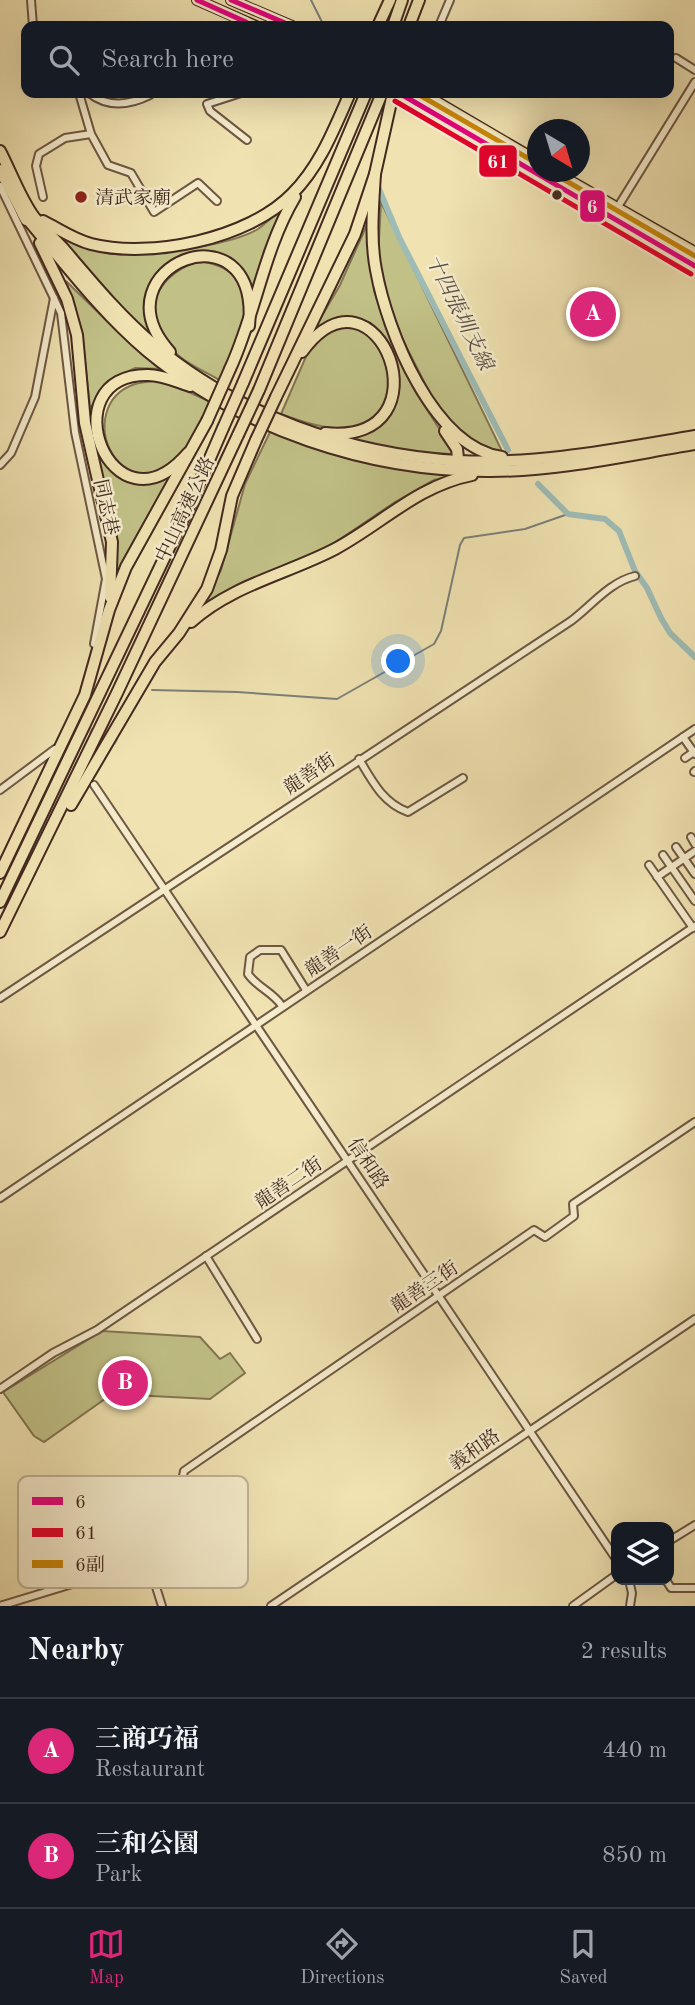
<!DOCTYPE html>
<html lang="en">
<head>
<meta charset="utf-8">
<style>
  body { margin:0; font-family:"Old Standard TT","Noto Serif TC",serif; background:#242831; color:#f1f3f6 }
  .controls { position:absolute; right:21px; bottom:21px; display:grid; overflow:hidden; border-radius:14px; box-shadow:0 7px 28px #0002 }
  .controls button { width:63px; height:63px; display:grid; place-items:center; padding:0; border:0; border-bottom:2px solid #363941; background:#171b24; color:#f1f3f6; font:35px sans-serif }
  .compass { position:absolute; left:527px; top:119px; width:63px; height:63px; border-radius:50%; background:#171b24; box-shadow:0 7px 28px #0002; rotate:142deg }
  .you { position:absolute; left:399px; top:662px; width:24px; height:24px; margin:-18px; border:5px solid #fff; border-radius:50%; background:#1a73e8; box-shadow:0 0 0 10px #1a73e833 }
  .badge { display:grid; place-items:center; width:46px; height:46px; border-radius:50%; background:#db2777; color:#fff; font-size:23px; font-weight:700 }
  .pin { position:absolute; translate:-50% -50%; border:4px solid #fff; box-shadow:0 2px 7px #0006 }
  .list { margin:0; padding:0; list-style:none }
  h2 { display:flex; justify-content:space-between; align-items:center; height:91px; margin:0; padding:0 28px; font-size:30px }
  h2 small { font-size:23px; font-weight:400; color:#9ea1a6 }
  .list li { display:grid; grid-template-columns:46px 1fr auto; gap:21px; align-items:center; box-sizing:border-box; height:105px; padding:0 28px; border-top:2px solid #363941 }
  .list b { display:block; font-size:26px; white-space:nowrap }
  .list p { margin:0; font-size:23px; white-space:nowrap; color:#9ea1a6 }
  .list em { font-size:23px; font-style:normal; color:#9ea1a6 }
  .icon { flex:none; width:38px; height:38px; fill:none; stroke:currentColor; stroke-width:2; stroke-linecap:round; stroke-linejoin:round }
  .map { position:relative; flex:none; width:695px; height:1606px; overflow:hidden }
  .search { position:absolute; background:#171b24; box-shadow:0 7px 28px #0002; left:21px; right:21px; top:21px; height:77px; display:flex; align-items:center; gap:18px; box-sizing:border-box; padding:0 24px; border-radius:14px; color:#9ea1a6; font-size:26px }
  .sheet { height:301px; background:#171b24 }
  nav { display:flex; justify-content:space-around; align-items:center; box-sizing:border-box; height:98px; border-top:2px solid #363941; background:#171b24; font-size:19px; color:#9ea1a6 }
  nav a { display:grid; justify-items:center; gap:4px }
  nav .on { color:#db2777 }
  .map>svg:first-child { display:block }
  .green { fill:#c1c187; stroke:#827553; stroke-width:2 }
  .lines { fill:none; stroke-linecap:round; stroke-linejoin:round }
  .stream { stroke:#7a817a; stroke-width:2 }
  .canal { stroke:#9ebcb6; stroke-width:6 }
  .street-tunnel { stroke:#cdbd94; stroke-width:6; stroke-dasharray:6 3; stroke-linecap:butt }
  .street-casing { stroke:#6e5744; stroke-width:10 }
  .primary-casing { stroke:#43291f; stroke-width:12 }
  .highway-casing { stroke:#43291f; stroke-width:14 }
  .street { stroke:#f5eccc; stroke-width:6 }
  .primary { stroke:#f0e2b1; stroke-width:9 }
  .highway { stroke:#f0e2b1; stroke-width:10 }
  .highway-bridge-casing { stroke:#43291f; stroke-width:14; stroke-linecap:butt }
  .highway-bridge { stroke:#f0e2b1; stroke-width:10 }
  .bus-1-casing { stroke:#f5eccc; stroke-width:10 }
  .bus-2-casing { stroke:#f5eccc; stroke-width:10 }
  .bus-3-casing { stroke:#f5eccc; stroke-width:10 }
  .bus-1 { stroke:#e5007d; stroke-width:5 }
  .bus-2 { stroke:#e4002b; stroke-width:5 }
  .bus-3 { stroke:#ca8708; stroke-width:5 }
  .bus-dot { fill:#43291f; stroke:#f5eccc; stroke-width:2.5 }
  .poi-dot { fill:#8f2418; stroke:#f5eccc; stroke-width:2.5 }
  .labels { text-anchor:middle; stroke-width:5; stroke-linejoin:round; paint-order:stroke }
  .poi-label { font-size:19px; fill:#43291f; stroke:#f5eccc; text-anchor:start }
  .street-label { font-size:19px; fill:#43291f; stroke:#f5eccc }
  .water-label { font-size:21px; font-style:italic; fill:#5a4e45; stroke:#f5eccc }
  .key { fill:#f5eccc; stroke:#c0b298; stroke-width:2 }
  .key-label { font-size:19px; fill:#43291f }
  .line-badge { stroke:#f5eccc; stroke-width:2.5 }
  .badge-label { font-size:19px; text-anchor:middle; font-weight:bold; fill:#fff }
</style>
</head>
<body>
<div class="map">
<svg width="695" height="1606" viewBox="0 0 695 1606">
  <rect width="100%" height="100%" fill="#f0e2b1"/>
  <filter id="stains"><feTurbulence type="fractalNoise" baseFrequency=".00286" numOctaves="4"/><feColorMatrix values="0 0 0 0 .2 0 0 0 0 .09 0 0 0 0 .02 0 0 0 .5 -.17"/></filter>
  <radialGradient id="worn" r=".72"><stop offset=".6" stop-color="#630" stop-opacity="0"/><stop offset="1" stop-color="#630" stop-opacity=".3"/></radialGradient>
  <g class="green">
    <polygon points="381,202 501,449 502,454 474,445 437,407 393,321 378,258"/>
    <path d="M279,211L282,213L264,251L256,287H253C247,277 242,268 232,261C205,242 155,258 147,293C142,314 156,327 153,340L92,280L58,234C73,243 96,252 114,254C148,256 230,246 258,229C265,224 272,217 279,211Z"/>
    <path d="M366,227L369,228L374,291L387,327L415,391L453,450L454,457L403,452L341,438C347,433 354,433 361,430C371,426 386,409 392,400C414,370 381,318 347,319C333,319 323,328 312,333L340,285Z"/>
    <path d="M198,261C271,270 243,338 221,381C208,373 191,366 179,356C139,320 149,279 198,261Z"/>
    <polygon points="66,281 114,328 164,369 135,368 116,377 96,407 94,403 90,408 82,331"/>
    <path d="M347,323L386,347C387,360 394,383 390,396C375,446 315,427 281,414L311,345L323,333Z"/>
    <path d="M162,380L213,403C206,416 201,436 191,447C121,526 69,406 135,384C144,382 154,381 162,380Z"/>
    <polygon points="271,430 455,475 434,480 395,502 327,548 243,582 204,604 221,570 245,484"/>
    <polygon points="97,455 111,469 160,480 178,471 117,580 117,545"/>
    <polygon points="102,1331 200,1337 220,1359 230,1353 245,1373 210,1399 112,1394 44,1442 34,1436 3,1392"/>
  </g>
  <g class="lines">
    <g class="stream">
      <polyline points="311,0 324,26"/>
      <polyline points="152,690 237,692 337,699 434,644 441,631 460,545 464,538 525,529 568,514"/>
    </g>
    <g class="canal">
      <polyline points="379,189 399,237 508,450"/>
      <polyline points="538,484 568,514 605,519 619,531 635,571 647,588 661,618 670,633 695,657"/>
    </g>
    <polyline class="street-tunnel" points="70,722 117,742"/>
    <defs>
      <g id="street">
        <polyline points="31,0 33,26"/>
        <polyline points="439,26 450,0"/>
        <polyline points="676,58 695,70"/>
        <polyline points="79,93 91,134 108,165 131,173 154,212 198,183 217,201"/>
        <path d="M89,93C108,108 130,105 150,95"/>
        <polyline points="241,93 207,104 210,111 247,140"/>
        <polyline points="0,186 61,313 75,432 106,579 94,644"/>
        <polyline points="43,197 36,166 39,154 65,138 91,134"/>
        <polyline points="611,218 695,82"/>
        <polyline points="0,465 11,453 35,397 54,298"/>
        <polyline points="683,737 695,754"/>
        <polyline points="685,758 695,751"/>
        <path d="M359,759C372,781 383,803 408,812L463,778"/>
        <polyline points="694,772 695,771"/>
        <polyline points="94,785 616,1559"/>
        <polyline points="0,790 55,749"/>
        <polyline points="691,837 695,844"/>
        <polyline points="676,847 695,874"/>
        <polyline points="663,855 695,901"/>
        <polyline points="649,865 693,928"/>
        <polyline points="657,877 695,851"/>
        <path d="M0,998L571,621C592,605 610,582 635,576"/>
        <path d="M282,1006C273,992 258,988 248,974L250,957L260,950H281L306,990"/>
        <polyline points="0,1198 695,729"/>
        <polyline points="206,1256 257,1339"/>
        <polyline points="0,1389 53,1353 97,1330 695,926"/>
        <polyline points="195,1493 183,1476 184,1471 534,1230 545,1237 574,1216 573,1204 695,1122"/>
        <polyline points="669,1541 695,1525"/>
        <polyline points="629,1580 632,1593 630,1606"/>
        <polyline points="666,1580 671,1588 695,1588"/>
        <polyline points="0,1606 141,1563 150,1568 162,1606"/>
        <polyline points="271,1606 695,1319"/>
        <polyline points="573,1606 616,1575"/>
      </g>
      <g id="primary">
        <polyline points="197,0 256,26"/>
        <polyline points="231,0 292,26"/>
        <polyline points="399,93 695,266"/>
        <polyline points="422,93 538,161"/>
        <polyline points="555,172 695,252"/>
      </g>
      <g id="highway">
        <polyline points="378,26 390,0"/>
        <polyline points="393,26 402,0"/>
        <polyline points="409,26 419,0"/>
        <path d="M0,151C11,172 20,198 34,217C43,228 53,238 63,248C92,282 119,315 153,344C237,415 350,455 459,461C538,465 617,449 695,436"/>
        <polyline points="0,170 26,220"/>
        <path d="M375,174C373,206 370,239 376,270C387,331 433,447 502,457"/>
        <path d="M23,214C63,261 100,311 147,351C241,429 369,472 491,471C559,471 628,455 695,444"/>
        <path d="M43,221C59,229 73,239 91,244C150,259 248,239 292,194C320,166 334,129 350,93"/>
        <polyline points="40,243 67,299 77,335 85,423 112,542 110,597"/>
        <path d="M170,352C93,266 261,201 249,326"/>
        <path d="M302,352C377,249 453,446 325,433"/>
        <path d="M230,369C256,313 263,251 295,197"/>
        <polyline points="243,383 366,93"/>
        <polyline points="259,390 382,93"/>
        <polyline points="276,397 355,234 375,174 393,93"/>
        <polyline points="445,431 457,449 459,467"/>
        <path d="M188,453C111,542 48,374 148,375C163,375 177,382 190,386"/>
        <path d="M191,622C232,585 287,574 335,549C383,523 417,486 472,475"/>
        <polyline points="71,805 155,662 179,633 207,589 221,550 232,496 256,440"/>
        <polyline points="0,873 85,695 109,610 126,567 207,421"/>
        <polyline points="0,902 190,504 223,428"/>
        <polyline points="0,932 117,693 238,435"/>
      </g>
    </defs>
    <use href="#street" class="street-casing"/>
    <use href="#primary" class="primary-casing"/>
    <use href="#highway" class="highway-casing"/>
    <use href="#street" class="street"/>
    <use href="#primary" class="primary"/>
    <use href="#highway" class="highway"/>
    <defs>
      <g id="highway-bridge">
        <polyline points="207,421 230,369"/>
        <polyline points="223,428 243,383"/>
        <polyline points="238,435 259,390"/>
        <polyline points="256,440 276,397"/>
      </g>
    </defs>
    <use href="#highway-bridge" class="highway-bridge-casing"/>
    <use href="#highway-bridge" class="highway-bridge"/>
    <defs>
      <g id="bus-1">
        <polyline points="197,0 246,22"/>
        <polyline points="231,0 292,26"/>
        <polyline points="399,93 695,266"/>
      </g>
      <polyline id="bus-2" points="395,101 691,274"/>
      <g id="bus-3">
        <polyline points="416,93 538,164"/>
        <polyline points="551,172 695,256"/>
      </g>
    </defs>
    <use href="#bus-1" class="bus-1-casing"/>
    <use href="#bus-2" class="bus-2-casing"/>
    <use href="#bus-3" class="bus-3-casing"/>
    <use href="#bus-1" class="bus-1"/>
    <use href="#bus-2" class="bus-2"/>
    <use href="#bus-3" class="bus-3"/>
  </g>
  <circle class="bus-dot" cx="557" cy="195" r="6"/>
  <circle class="poi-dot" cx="81" cy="197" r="7"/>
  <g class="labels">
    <g class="poi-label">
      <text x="95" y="204">清武家廟</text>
    </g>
    <g class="street-label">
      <text transform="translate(107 507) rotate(78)" y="7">同志巷</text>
      <text transform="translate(184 509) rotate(-65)" y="7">中山高速公路</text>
      <text transform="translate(309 773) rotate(-34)" y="7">龍善街</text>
      <text transform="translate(338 950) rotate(-34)" y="7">龍善一街</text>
      <text transform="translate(369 1163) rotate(56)" y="7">信和路</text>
      <text transform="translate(288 1182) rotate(-34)" y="7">龍善二街</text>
      <text transform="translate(424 1286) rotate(-34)" y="7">龍善三街</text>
      <text transform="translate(474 1449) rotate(-35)" y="7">義和路</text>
    </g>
    <g class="water-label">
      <text transform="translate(460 312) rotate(64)" y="7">十四張圳支線</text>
    </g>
  </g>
  <rect x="18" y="1476" width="230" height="112" rx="10" class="key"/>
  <rect x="32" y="1497" width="31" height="8" fill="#e5007d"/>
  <rect x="32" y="1528" width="31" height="9" fill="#e4002b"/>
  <rect x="32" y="1560" width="31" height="8" fill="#ca8708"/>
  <g class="key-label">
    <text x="75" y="1508">6</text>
    <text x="75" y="1539">61</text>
    <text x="75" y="1571">6副</text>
  </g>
  <g class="line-badge">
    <rect x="478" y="144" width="40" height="34" rx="7" fill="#e4002b"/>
    <rect x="579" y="189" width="27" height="34" rx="7" fill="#e5007d"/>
  </g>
  <g class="badge-label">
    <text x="498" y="168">61</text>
    <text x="592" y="213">6</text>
  </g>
  <rect width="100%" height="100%" filter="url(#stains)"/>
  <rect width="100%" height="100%" fill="url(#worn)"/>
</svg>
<div class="controls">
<button><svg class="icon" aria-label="layers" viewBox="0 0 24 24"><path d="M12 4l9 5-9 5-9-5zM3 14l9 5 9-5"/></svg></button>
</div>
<svg class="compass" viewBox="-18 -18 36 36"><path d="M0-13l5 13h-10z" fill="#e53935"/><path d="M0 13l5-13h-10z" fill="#9ea1a6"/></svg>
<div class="you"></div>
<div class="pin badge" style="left:593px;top:314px">A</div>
<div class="pin badge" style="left:125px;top:1383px">B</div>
<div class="search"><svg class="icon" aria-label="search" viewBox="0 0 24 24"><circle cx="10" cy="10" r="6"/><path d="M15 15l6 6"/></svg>Search here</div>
</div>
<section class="sheet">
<h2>Nearby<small>2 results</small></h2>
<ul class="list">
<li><span class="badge">A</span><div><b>三商巧福</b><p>Restaurant</p></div><em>440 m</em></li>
<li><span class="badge">B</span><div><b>三和公園</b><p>Park</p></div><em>850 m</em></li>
</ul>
</section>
<nav>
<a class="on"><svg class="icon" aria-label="map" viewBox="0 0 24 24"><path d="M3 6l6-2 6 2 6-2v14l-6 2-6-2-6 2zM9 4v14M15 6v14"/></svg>Map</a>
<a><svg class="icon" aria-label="directions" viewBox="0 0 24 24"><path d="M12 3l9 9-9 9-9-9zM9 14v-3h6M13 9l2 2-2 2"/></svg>Directions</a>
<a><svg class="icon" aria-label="saved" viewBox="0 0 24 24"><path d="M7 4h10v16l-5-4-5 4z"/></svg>Saved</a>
</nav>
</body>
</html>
